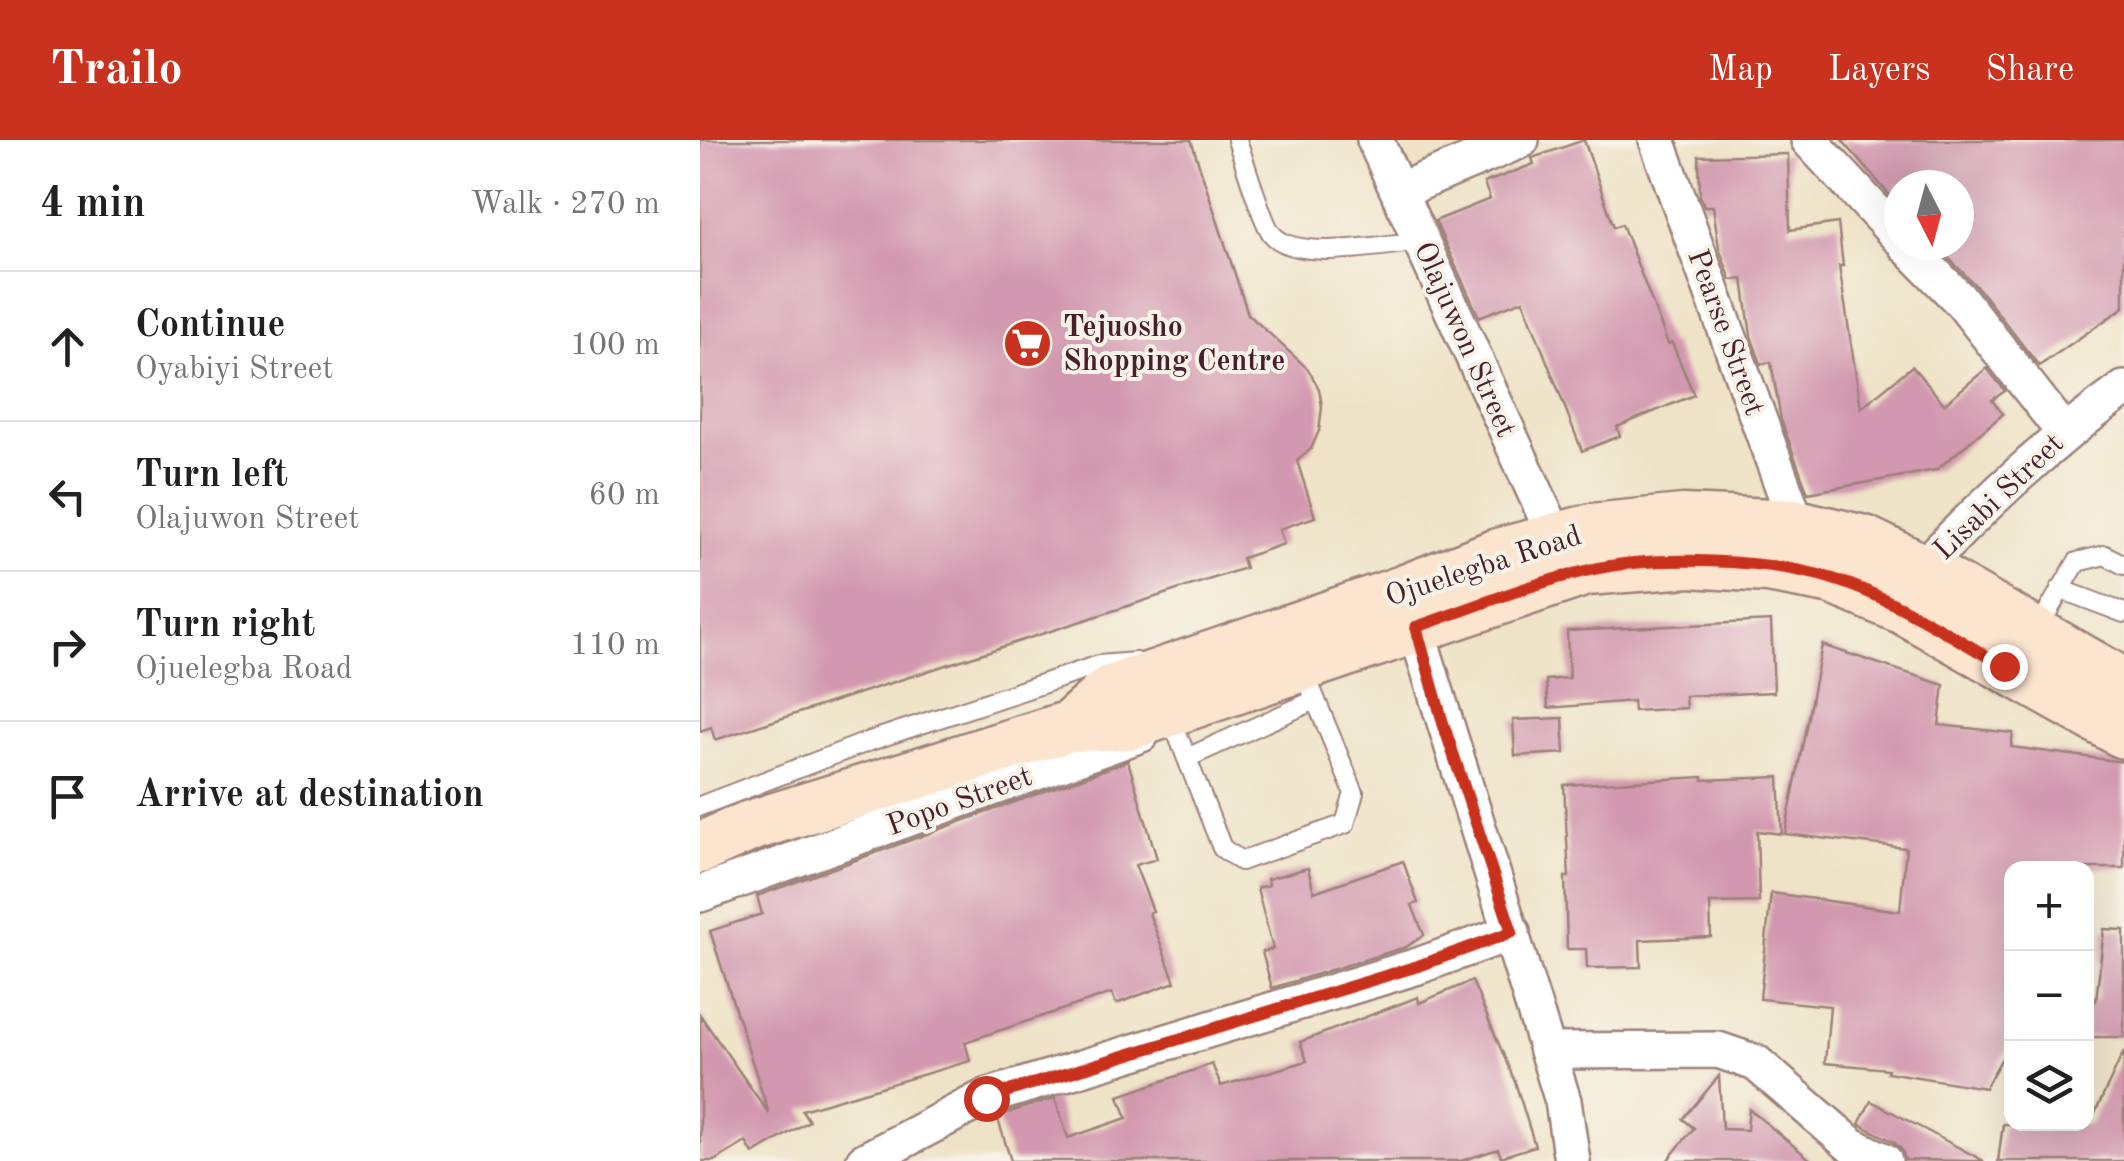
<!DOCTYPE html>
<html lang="en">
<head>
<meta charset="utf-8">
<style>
  body { margin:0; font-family:"Old Standard TT",serif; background:#f2f2f2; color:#202124 }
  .controls { position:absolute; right:30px; bottom:30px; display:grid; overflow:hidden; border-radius:20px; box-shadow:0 10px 40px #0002 }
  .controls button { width:90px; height:90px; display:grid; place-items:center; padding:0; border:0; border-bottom:2px solid #e0e0e0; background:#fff; color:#202124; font:50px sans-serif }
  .compass { position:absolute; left:1184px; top:30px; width:90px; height:90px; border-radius:50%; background:#fff; box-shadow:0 10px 40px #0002; rotate:174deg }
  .stop { position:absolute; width:30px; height:30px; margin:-22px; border:8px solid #c8321e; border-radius:50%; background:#fff }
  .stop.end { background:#c8321e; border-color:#fff; box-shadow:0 2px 10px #0008 }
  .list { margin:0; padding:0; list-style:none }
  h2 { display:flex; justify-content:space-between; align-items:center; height:130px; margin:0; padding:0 40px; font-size:42px }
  h2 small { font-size:32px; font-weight:400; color:#757577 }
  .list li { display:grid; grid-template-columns:65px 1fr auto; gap:30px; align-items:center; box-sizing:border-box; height:150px; padding:0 40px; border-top:2px solid #e0e0e0 }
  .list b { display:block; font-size:38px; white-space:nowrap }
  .list p { margin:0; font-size:32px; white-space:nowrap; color:#757577 }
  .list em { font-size:32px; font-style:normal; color:#757577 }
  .icon { flex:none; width:55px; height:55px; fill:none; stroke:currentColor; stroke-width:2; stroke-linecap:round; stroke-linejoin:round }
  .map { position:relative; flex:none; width:1424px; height:1021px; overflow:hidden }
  header { display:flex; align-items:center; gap:60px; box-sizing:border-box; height:140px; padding:0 50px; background:#c8321e; color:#fff }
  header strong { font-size:48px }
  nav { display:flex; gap:55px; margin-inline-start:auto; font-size:35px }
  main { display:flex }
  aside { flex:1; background:#fff }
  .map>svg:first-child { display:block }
  .building { fill:#d298af }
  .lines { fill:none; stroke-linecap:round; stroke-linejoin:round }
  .lane-casing { stroke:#9c8179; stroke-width:22 }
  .street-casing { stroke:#9c8179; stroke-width:40 }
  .secondary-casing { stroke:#9c8179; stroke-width:55 }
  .lane { stroke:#fff; stroke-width:18 }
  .street { stroke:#fff; stroke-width:35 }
  .secondary { stroke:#fce5cf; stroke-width:50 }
  .route { stroke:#c8321e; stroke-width:12 }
  .labels { text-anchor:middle; stroke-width:8; stroke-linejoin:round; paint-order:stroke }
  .poi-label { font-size:30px; font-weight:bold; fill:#4a1f2b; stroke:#f7f3e8; text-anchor:start }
  .street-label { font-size:30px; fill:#4a1f2b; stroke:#f7f3e8 }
</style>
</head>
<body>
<header>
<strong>Trailo</strong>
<nav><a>Map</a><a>Layers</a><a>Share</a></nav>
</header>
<main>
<aside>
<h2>4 min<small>Walk · 270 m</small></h2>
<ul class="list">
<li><svg class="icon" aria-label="ahead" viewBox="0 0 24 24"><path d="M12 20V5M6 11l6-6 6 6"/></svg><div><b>Continue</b><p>Oyabiyi Street</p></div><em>100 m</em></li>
<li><svg class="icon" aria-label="left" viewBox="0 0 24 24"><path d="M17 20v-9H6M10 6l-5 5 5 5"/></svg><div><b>Turn left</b><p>Olajuwon Street</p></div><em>60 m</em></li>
<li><svg class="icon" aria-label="right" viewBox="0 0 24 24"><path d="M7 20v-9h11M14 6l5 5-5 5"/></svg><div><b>Turn right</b><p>Ojuelegba Road</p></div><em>110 m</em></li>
<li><svg class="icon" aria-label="arrive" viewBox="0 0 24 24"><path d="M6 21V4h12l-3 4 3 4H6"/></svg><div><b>Arrive at destination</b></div></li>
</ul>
</aside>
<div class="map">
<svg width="1424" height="1021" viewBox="0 0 1424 1021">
  <rect width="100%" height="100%" fill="#f7f3e8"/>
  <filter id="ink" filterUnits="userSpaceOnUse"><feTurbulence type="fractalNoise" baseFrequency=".01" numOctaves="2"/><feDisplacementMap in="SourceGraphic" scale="20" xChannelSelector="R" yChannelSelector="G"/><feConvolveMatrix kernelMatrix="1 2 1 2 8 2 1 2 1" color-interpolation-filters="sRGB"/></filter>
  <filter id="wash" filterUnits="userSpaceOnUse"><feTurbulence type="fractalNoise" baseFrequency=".0048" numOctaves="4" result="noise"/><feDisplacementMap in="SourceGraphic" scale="40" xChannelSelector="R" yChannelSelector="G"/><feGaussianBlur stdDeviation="2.25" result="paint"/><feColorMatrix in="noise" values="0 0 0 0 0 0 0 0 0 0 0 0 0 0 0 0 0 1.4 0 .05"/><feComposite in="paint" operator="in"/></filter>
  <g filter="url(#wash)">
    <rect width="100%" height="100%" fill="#efe3c7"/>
    <g id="blocks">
      <g class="building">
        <polygon points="0,0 491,0 548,174 608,229 619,249 622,267 619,291 611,309 597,321 615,377 579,389 584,404 542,418 545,428 15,600 11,587 0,591"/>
        <polygon points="884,0 914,87 922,84 968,204 972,203 994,255 917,287 920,296 882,311 823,160 779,177 735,81 790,59 784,43 834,24 832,18"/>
        <polygon points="1142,0 1424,0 1424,167 1339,226 1279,149 1236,105 1259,105 1259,45 1199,45 1199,66"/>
        <polygon points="1088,14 1090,90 1138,83 1143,126 1139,126 1161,268 1212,226 1244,264 1287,228 1305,251 1292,260 1303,274 1236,330 1108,353 1081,280 1071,222 1061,224 1051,196 1043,139 1031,140 1019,108 1013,66 1004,66 1000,56 999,16"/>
        <polygon points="1071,481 1074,552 985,556 986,568 934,571 933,561 848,568 846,540 869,538 867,491"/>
        <polygon points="1122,505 1244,545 1239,585 1313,593 1311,607 1424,622 1424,728 1312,728 1312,900 1285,948 1187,932 1188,929 1125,923 1130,866 1060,859 1071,753 1200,771 1206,708 1085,694"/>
        <polygon points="863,578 865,613 815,616 813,580"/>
        <polygon points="428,621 457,719 435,725 453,771 449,773 475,842 416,864 412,853 265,902 270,921 102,970 109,981 53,1014 46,1002 14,1021 0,1021 0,875 69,974 10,791 62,774 57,756"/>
        <polygon points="1003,637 1003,640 1079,637 1082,694 1057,691 1059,762 1010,763 1011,797 940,800 941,827 887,828 886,809 867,809 865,737 869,737 864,645"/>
        <polygon points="703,721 718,763 712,765 724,795 706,807 572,848 562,812 573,809 557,748 569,745 567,739 608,728 614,752"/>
        <polygon points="1404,789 1424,790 1424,897 1386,897 1386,862 1396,861"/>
        <polygon points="772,841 815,942 835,1006 801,1017 798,1009 761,1021 311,1021 297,976 355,958 368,998 427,978 419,956 512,924 521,946 607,921 600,902 718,857 719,863"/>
        <polygon points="1424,911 1424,1021 1298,1021 1303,984 1390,984"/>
        <polygon points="1019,936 1022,989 1047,990 1049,969 1112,1021 967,1021 994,988 983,979"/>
        <polygon points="1171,961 1284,1021 1205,1020 1202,1010 1194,1002 1159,984"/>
      </g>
    </g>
  </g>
  <g filter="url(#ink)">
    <use href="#blocks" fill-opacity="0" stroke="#9c8179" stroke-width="2.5"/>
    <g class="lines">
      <defs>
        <g id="lane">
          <path d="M537,0C543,17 563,84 572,94C595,123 688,104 722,101"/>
          <polyline points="1360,449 1424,473"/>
          <polyline points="1335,493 1377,422 1405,415 1424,425"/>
          <polyline points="473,583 522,708 541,721 645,684 654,653 603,529"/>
          <polyline points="487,618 615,560"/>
          <polyline points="0,666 167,602 399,525 436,522"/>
        </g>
        <g id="street">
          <polyline points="675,0 856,398"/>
          <polyline points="957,0 1097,385"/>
          <polyline points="1109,0 1199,97"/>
          <polyline points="699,51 821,0"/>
          <polyline points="1206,105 1262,162 1364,292"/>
          <path d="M1222,429C1285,362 1349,303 1424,249"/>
          <polyline points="709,466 863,961 872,1021"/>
          <polyline points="0,754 441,594"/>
          <polyline points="847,911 1018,910 1056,923 1151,1005 1184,1021"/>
          <polyline points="164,1021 286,957 718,826 812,792"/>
        </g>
        <g id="secondary">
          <polyline points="370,586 410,551 703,451 798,414 892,389 983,380 1097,385 1164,401 1222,429 1424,544"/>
          <polyline points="0,708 50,686 370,586 431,584 886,430 990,422 1068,427 1133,439 1204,469 1424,593"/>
        </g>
      </defs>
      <use href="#lane" class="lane-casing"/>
      <use href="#street" class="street-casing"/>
      <use href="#secondary" class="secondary-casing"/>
      <use href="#lane" class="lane"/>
      <use href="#street" class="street"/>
      <use href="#secondary" class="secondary"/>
    </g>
  </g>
  <g class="lines" filter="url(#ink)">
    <path class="route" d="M286,958L718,826L812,792L743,583L716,487C773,468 831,443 890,430C955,415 1069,419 1133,439C1194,458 1249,495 1304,526"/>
  </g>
  <defs>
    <symbol id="supermarket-disc" viewBox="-11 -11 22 22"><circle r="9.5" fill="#c8321e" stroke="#f7f3e8"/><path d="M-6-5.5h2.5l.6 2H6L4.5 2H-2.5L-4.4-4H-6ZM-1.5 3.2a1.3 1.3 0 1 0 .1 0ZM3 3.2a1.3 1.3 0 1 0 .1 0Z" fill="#fff"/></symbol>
  </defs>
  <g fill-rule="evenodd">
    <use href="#supermarket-disc" x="300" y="176" width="55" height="55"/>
  </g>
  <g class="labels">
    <g class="poi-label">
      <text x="363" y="196">Tejuosho<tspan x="363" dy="34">Shopping Centre</tspan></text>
    </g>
    <g class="street-label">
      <text transform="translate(1027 192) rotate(70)" y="10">Pearse Street</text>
      <text transform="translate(766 199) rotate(66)" y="10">Olajuwon Street</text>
      <text transform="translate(1298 356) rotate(-44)" y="10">Lisabi Street</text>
      <text transform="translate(783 425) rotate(-18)" y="10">Ojuelegba Road</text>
      <text transform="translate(259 660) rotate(-20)" y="10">Popo Street</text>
    </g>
  </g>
</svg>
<div class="controls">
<button>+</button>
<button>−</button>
<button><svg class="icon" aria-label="layers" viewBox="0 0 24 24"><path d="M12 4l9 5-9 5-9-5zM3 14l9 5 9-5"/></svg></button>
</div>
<svg class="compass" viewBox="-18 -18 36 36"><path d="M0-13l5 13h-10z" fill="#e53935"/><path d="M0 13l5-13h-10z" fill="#757577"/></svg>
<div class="stop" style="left:286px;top:958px"></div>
<div class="stop end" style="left:1304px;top:526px"></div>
</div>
</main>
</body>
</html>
